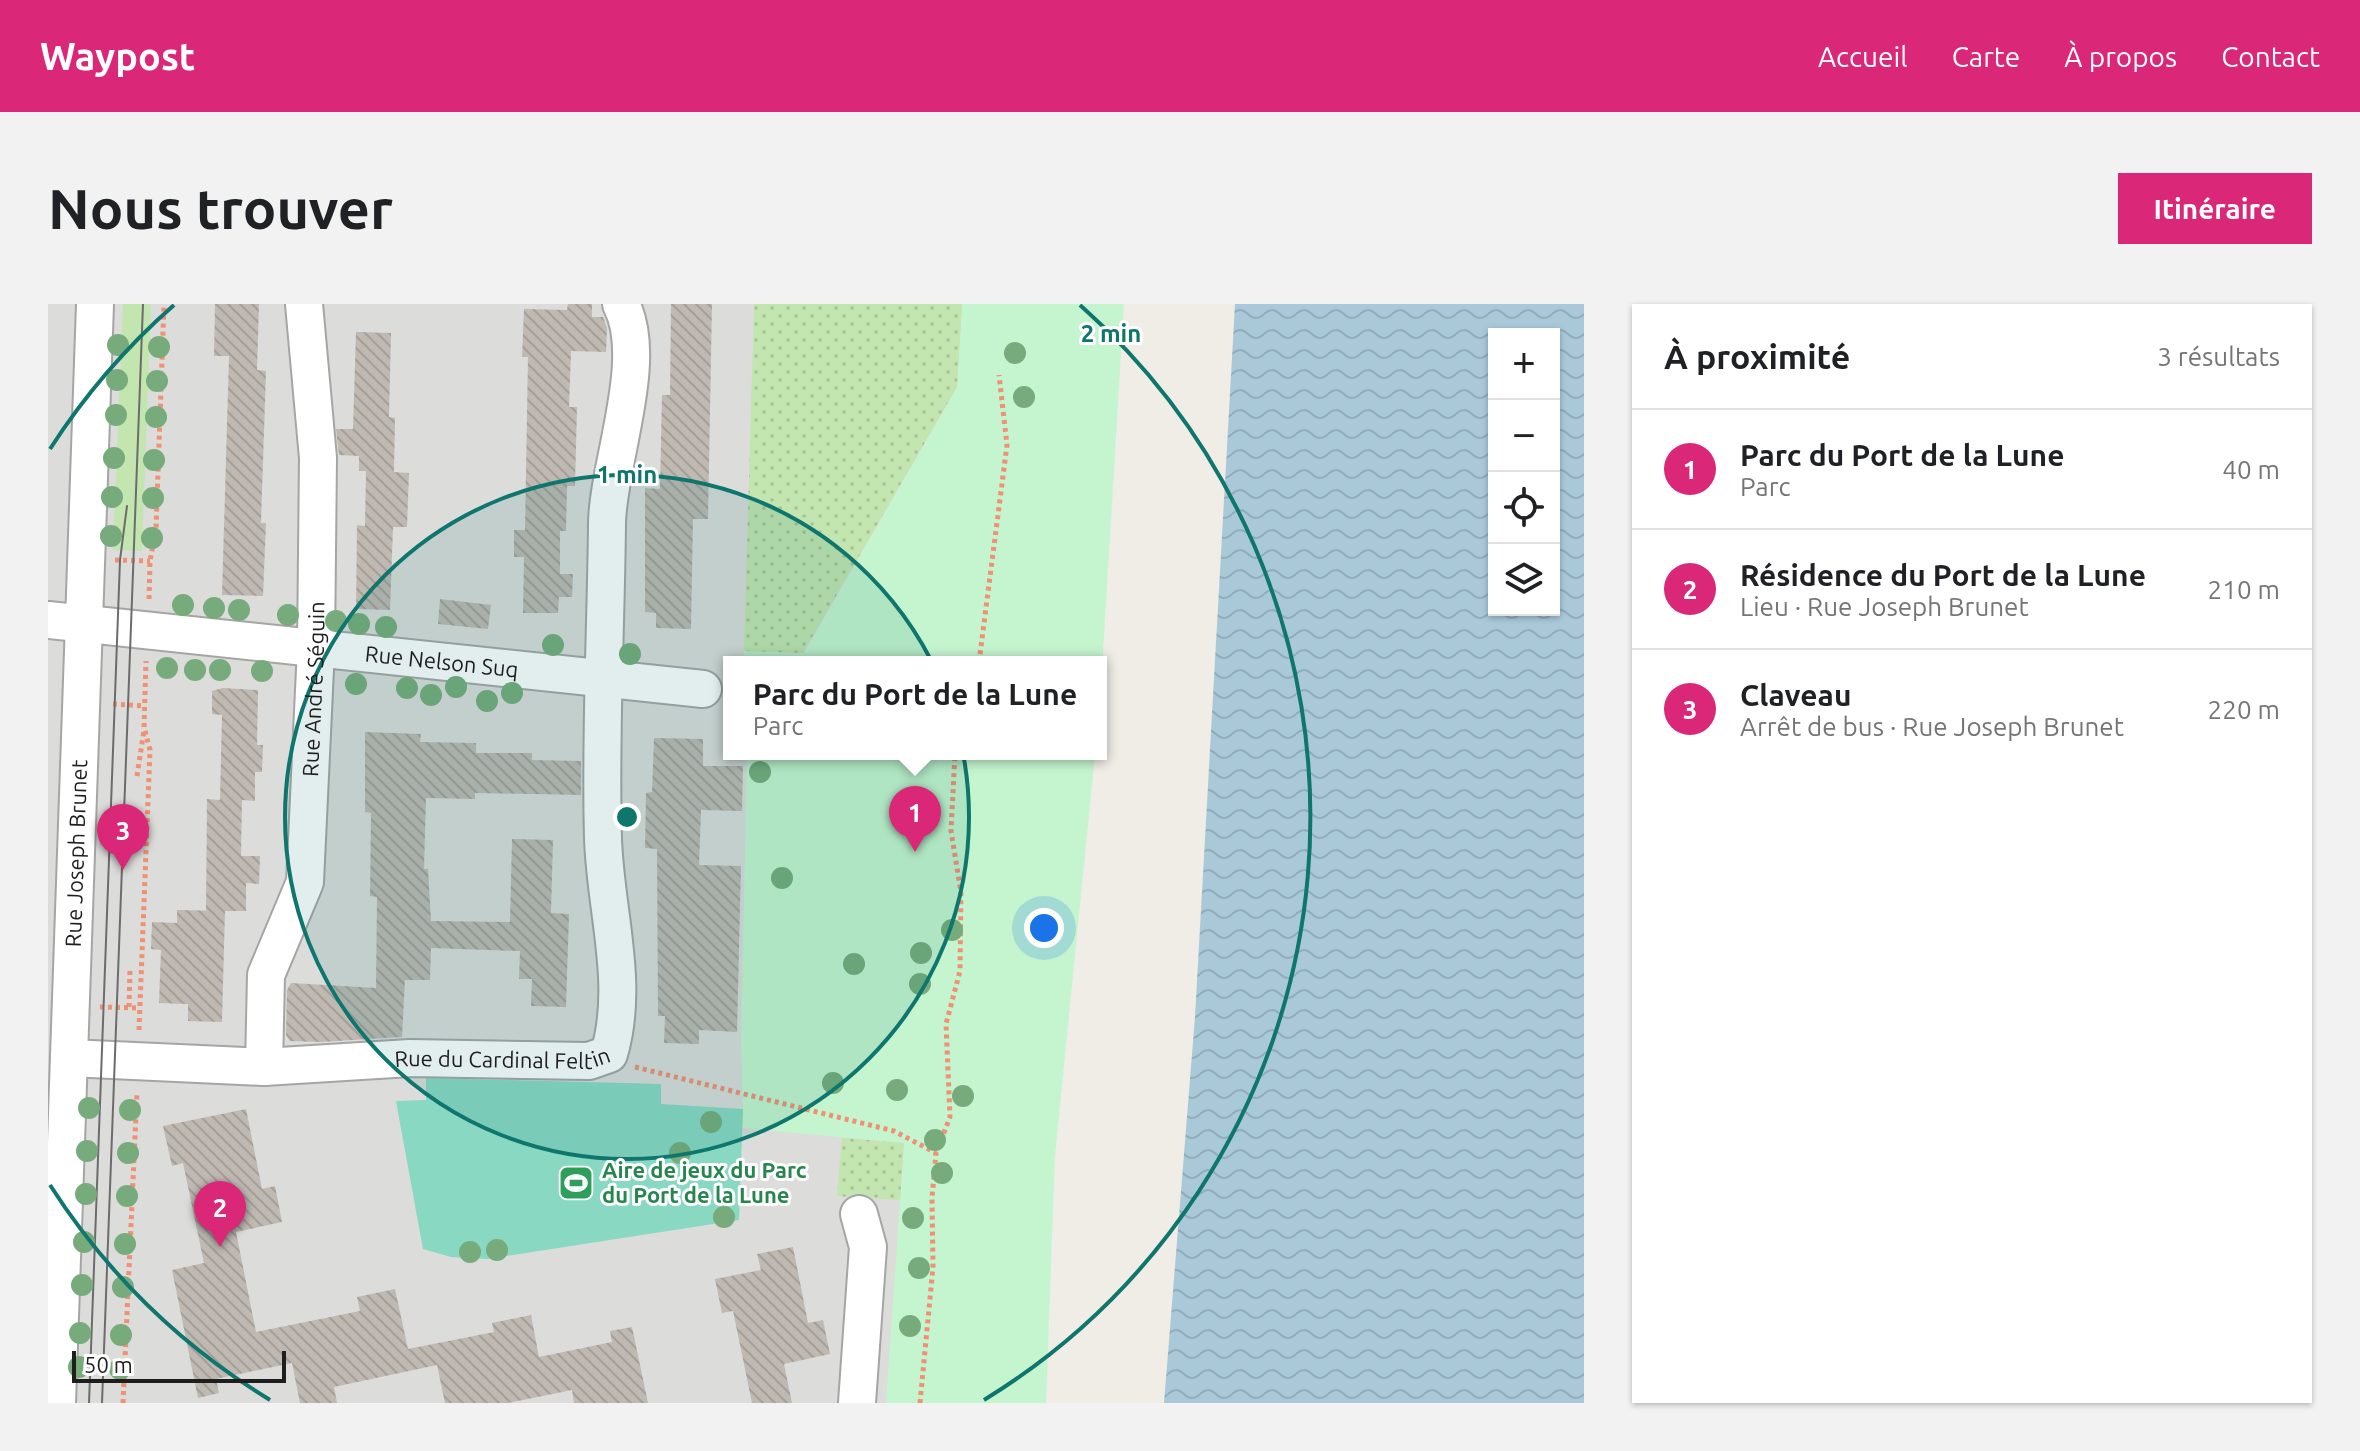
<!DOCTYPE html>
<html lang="fr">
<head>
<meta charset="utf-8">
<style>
  body { margin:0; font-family:Ubuntu,sans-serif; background:#f2f2f2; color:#202124 }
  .controls { position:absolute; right:24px; top:24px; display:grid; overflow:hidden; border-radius:0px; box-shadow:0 2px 6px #0004 }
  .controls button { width:72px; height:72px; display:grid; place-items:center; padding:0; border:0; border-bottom:2px solid #e0e0e0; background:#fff; color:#202124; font:40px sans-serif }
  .scale { position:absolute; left:24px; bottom:20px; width:214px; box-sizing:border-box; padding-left:8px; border:4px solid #1e1e1e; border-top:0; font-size:22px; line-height:28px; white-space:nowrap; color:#1e1e1e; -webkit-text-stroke:6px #fff; paint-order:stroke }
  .you { position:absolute; left:996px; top:624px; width:28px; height:28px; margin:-20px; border:6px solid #fff; border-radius:50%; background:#1a73e8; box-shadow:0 0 0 12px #1a73e833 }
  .badge { display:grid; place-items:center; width:52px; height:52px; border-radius:50%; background:#db2777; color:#fff; font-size:26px; font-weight:700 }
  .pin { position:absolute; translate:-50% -66px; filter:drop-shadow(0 2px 4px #0008) }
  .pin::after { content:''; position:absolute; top:42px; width:28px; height:24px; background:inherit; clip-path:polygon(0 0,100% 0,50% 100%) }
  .popup { position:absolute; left:675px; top:352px; width:384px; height:104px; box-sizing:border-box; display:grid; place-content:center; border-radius:0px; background:#fff; filter:drop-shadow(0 2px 6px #0005); font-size:26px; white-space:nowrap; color:#757577 }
  .popup b { font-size:30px; color:#202124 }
  .popup::after { content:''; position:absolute; left:50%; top:100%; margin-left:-16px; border:16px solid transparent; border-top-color:#fff }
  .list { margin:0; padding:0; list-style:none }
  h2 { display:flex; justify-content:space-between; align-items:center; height:104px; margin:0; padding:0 32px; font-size:34px }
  h2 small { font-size:26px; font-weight:400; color:#757577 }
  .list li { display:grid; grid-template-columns:52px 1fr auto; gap:24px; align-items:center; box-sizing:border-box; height:120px; padding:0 32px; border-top:2px solid #e0e0e0 }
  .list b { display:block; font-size:30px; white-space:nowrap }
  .list p { margin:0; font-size:26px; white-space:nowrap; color:#757577 }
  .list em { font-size:26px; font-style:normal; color:#757577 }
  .icon { flex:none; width:44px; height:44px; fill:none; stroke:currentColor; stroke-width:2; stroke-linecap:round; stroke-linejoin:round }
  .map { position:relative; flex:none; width:1536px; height:1099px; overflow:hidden; border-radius:0px }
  header { display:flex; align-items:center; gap:48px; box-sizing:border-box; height:112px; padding:0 40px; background:#db2777; color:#fff }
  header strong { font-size:38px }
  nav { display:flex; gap:44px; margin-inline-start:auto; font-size:28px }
  .intro { display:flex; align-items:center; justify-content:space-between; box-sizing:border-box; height:192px; padding:0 48px }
  h1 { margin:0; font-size:56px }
  .button { padding:20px 36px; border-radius:0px; background:#db2777; color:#fff; font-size:28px; font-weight:700 }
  main { display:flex; gap:48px; padding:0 48px }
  aside { flex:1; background:#fff; border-radius:0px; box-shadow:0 2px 6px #0004 }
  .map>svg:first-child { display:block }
  .residential { fill:#dcdcdb }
  .grass { fill:#c3e5af }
  .park { fill:#c5f5cf }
  .garden { fill:url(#garden-dots) }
  .pitch { fill:#89d8c2 }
  .water { fill:url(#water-waves); fill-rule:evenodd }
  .building { fill:url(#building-back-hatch) }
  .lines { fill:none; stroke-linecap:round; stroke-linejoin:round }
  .minor-casing { stroke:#a5a5a5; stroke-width:40 }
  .path { stroke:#f09075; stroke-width:5; stroke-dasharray:4 4; stroke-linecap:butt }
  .minor { stroke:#fff; stroke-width:36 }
  .tram { stroke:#6c6c6c; stroke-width:2 }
  .tree { fill:#77ab7c }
  .ring { fill:none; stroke:#0f766e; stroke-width:4 }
  .labels { text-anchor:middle; stroke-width:6; stroke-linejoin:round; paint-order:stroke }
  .street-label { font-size:22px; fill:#1e1e1e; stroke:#fff }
  .leisure-label { font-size:22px; font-weight:bold; fill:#27864d; stroke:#fff; text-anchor:start }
  .centre { fill:#0f766e; stroke:#fff; stroke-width:4 }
  .ring-label { font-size:24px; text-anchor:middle; font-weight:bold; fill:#0f766e; stroke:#fff; stroke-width:6; stroke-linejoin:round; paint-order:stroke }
</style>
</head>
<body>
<header>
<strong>Waypost</strong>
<nav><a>Accueil</a><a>Carte</a><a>À propos</a><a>Contact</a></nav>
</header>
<div class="intro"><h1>Nous trouver</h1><a class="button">Itinéraire</a></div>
<main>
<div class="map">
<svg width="1536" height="1099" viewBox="0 0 1536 1099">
  <defs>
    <pattern id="garden-dots" width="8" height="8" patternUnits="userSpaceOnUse" patternTransform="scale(2)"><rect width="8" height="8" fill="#c3e5af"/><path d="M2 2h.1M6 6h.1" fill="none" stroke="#a7c496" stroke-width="1.8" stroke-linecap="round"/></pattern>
    <pattern id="water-waves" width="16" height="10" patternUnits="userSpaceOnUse" patternTransform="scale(2)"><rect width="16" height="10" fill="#a9c9d9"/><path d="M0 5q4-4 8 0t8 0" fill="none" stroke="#91acba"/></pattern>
    <pattern id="building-back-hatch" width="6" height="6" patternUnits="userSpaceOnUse" patternTransform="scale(2)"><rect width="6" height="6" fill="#bfb9b2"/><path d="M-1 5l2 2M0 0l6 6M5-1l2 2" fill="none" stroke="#a49f99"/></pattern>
  </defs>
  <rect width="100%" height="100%" fill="#efede5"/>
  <polygon class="residential" points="0,0 984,0 985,358 681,358 681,450 985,450 987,1099 0,1099"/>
  <polygon class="grass" points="75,0 103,0 94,247 65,246"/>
  <g class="park">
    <polygon points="914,0 1076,0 1053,382 1053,358 695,358 696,347 756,349 909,83"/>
    <polygon points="699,450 1047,450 1007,852 998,1099 838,1099 856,839 695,824 693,734"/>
  </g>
  <g class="garden">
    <polygon points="706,0 914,0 909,83 755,349 696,347"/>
    <polygon points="794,834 856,839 852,896 789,892"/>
  </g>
  <polygon class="pitch" points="378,774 613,780 613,800 695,805 691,916 439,955 403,953 375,945 348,797 378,796"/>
  <path class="water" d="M1187,0H1536V1099H1116L1147,713ZM1446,30H1506V306H1446Z"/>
  <g class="building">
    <polygon points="167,0 211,0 209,66 218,67 213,219 218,219 215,292 174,291 181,52 166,52"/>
    <polygon points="520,0 544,0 544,13 555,13 559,24 558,48 523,47 521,103 529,103 527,182 519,182 518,227 512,227 512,270 525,270 524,293 511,293 510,309 475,309 476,253 466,253 466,226 477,226 480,53 474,53 476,5 519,6"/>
    <polygon points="623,0 664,0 660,215 645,215 643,325 608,324 608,309 597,308 597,184 612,185 614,91 622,91"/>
    <polygon points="308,28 343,29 341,113 347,114 346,168 361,169 359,223 345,223 342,306 308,305 309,221 317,222 318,167 311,167 311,152 291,151 288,125 305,125"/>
    <polygon points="392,295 443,301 440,325 390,320"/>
    <polygon points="175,384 210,386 209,441 215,441 214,468 207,468 207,497 194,496 193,552 212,552 211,580 198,579 198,607 158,607 159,495 172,496 174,411 164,410 164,387"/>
    <polygon points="317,428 373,430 372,438 428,439 428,449 484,449 484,456 533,457 533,491 427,489 427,495 378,494 376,565 380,565 383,617 462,618 464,535 505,536 503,609 521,610 518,703 483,702 484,675 471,675 472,647 383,644 382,676 357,676 354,733 273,738 242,737 238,731 239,686 243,679 328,684 329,593 322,592 323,509 317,508"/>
    <polygon points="606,434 655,435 655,462 695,462 694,507 653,506 651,561 693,562 689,728 651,726 651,740 616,739 617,712 610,712 609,545 597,544 598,489 604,488"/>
    <polygon points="129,606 177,607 174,718 140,717 140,700 111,699 113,646 103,645 104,618 129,619"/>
    <polygon points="198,805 214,885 227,882 234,918 188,928 208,1028 312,1007 309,993 347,985 360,1045 446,1028 444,1019 483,1011 491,1053 564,1038 562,1027 584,1023 600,1099 526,1099 524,1086 460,1099 397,1099 389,1061 286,1083 289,1099 252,1099 244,1059 168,1075 171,1089 150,1094 124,966 156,959 135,859 124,862 115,822"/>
    <polygon points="745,943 760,1019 775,1016 782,1050 736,1060 744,1099 704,1099 685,1007 674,1009 667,975 713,966 709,950"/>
  </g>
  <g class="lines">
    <defs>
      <g id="minor">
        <path id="s1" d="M0,316L655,385"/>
        <path id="s2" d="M21,754L216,763L362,754L541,757L561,750C582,679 557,606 555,534C552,430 558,324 559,219C560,159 602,55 573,0"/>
        <path id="s3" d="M216,763L218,671L257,578L268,344L270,154L256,0"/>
        <path id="s4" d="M9,1099L47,0"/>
        <polyline points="809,1099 820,943 811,910"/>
      </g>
    </defs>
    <use href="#minor" class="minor-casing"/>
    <g class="path">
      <polyline points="67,256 102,257"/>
      <polyline points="101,295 102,257 108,225 116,0"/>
      <polyline points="931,358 959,141 951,71"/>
      <polyline points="65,400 97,402"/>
      <polyline points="89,472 96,426"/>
      <polyline points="52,703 91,704"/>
      <polyline points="81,703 82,667"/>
      <polyline points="91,726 102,446 96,423 98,357"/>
      <polyline points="587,763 846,827 888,849"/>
      <polyline points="75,1099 89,788"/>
      <polyline points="872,1099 885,963 884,894 888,849 902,813 898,720 912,667 913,588 903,527 907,450"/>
    </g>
    <use href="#minor" class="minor"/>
    <g class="tram">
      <polyline points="41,1099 72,256 79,202"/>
      <polyline points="54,1099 95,0"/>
    </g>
  </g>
  <g class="tree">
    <circle cx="70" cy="41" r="11"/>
    <circle cx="111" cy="43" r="11"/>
    <circle cx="967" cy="49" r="11"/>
    <circle cx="69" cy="76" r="11"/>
    <circle cx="109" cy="77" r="11"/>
    <circle cx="976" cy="93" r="11"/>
    <circle cx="68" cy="111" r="11"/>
    <circle cx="108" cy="113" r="11"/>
    <circle cx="66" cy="154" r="11"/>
    <circle cx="106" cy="156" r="11"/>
    <circle cx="64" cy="193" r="11"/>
    <circle cx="105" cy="194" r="11"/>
    <circle cx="63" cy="232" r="11"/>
    <circle cx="104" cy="234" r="11"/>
    <circle cx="135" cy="301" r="11"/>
    <circle cx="166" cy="304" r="11"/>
    <circle cx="191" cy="306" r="11"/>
    <circle cx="240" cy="311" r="11"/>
    <circle cx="288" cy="317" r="11"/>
    <circle cx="311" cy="320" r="11"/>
    <circle cx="338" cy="323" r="11"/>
    <circle cx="505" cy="341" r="11"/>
    <circle cx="582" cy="350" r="11"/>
    <circle cx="119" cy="364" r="11"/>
    <circle cx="147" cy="366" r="11"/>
    <circle cx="172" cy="366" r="11"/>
    <circle cx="214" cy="367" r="11"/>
    <circle cx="308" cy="380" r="11"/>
    <circle cx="408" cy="383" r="11"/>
    <circle cx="359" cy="384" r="11"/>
    <circle cx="464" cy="389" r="11"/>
    <circle cx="383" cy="391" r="11"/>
    <circle cx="439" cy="397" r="11"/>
    <circle cx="712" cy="468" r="11"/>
    <circle cx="734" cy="574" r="11"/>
    <circle cx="904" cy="626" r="11"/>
    <circle cx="873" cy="649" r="11"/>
    <circle cx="806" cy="660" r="11"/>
    <circle cx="872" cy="680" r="11"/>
    <circle cx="785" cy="779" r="11"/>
    <circle cx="849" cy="786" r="11"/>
    <circle cx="915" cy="792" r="11"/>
    <circle cx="41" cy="804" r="11"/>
    <circle cx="82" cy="806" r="11"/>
    <circle cx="663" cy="818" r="11"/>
    <circle cx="887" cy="836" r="11"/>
    <circle cx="39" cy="847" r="11"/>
    <circle cx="80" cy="849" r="11"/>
    <circle cx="632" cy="849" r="11"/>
    <circle cx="894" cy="869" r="11"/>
    <circle cx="38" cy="890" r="11"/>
    <circle cx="79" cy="892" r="11"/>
    <circle cx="676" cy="913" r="11"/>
    <circle cx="865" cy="914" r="11"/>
    <circle cx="36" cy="938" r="11"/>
    <circle cx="77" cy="940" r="11"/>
    <circle cx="449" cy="946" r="11"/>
    <circle cx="422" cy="948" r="11"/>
    <circle cx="871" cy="964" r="11"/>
    <circle cx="34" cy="981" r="11"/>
    <circle cx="75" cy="983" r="11"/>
    <circle cx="862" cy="1022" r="11"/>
    <circle cx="32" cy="1029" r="11"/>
    <circle cx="73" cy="1031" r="11"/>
    <circle cx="31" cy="1063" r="11"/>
    <circle cx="72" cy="1065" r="11"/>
  </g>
  <circle cx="579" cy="513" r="342" fill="#0f766e" fill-opacity=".12"/>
  <g class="ring">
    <circle cx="579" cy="513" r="342"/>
    <path d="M222 1096A684 684 0 0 1 2 881M2 145A684 684 0 0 1 126 1M1032 1A684 684 0 0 1 936 1096"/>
  </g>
  <defs>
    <symbol id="stadium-square" viewBox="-11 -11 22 22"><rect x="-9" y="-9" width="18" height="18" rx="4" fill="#2e9e5b" stroke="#fff"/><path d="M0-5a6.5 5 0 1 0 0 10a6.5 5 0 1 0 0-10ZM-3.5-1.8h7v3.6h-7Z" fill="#fff"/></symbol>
  </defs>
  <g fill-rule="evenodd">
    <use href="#stadium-square" x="508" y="859" width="40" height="40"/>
  </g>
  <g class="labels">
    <g class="street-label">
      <text dy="8" stroke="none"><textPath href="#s1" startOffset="396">Rue Nelson Suq</textPath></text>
      <text dy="8" stroke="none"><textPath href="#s3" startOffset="386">Rue André Séguin</textPath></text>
      <text dy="8" stroke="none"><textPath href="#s4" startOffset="550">Rue Joseph Brunet</textPath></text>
      <text dy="8" stroke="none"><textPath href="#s2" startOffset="434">Rue du Cardinal Feltin</textPath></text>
    </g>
    <g class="leisure-label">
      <text x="554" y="874">Aire de jeux du Parc<tspan x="554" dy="25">du Port de la Lune</tspan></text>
    </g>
  </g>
  <circle cx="579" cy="513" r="12" class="centre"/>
  <g class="ring-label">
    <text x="1063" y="38">2 min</text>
    <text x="579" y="179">1 min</text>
  </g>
</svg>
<div class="controls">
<button>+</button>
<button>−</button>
<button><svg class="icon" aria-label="locate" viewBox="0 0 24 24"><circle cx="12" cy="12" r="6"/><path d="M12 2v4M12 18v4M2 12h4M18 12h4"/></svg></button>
<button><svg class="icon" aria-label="layers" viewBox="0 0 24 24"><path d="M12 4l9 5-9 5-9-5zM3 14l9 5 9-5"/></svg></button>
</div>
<div class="scale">50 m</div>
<div class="you"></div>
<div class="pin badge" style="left:867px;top:548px">1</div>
<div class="popup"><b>Parc du Port de la Lune</b>Parc</div>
<div class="pin badge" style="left:172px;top:943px">2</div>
<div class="pin badge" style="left:75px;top:566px">3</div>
</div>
<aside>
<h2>À proximité<small>3 résultats</small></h2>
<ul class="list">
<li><span class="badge">1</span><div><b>Parc du Port de la Lune</b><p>Parc</p></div><em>40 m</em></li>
<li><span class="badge">2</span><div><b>Résidence du Port de la Lune</b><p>Lieu · Rue Joseph Brunet</p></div><em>210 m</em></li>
<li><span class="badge">3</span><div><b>Claveau</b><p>Arrêt de bus · Rue Joseph Brunet</p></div><em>220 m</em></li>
</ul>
</aside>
</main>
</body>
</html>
